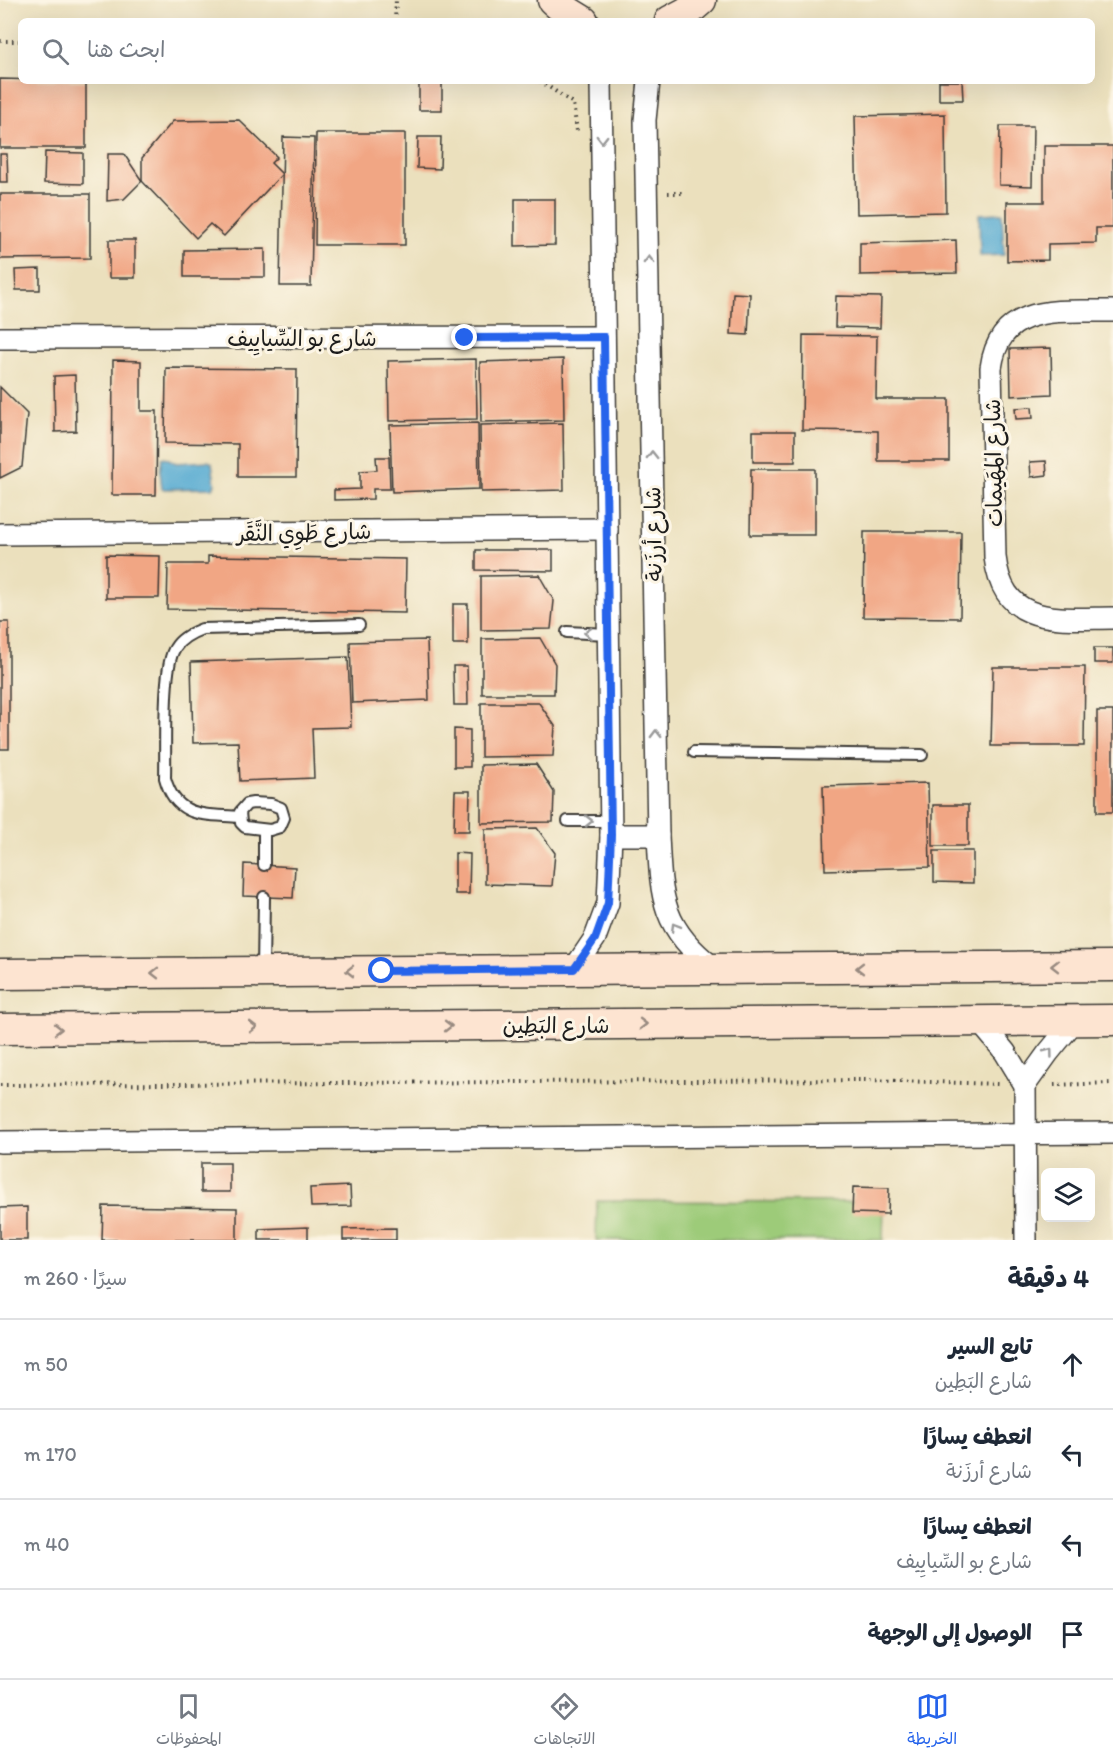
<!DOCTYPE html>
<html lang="ar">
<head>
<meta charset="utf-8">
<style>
  body { margin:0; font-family:Itim,"Playpen Sans Arabic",sans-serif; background:#f2f2f3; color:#1f2937; direction:rtl }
  .controls { position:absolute; right:18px; bottom:18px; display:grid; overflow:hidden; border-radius:9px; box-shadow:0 6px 24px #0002 }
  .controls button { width:54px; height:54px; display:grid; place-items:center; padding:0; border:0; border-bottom:2px solid #e0e1e3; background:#fff; color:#1f2937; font:30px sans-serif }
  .stop { position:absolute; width:18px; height:18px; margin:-14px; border:4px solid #2563eb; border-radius:50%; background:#fff }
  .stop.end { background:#2563eb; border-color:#fff; box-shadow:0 2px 6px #0008 }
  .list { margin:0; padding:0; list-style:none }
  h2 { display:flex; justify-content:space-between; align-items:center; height:78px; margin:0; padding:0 24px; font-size:26px }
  h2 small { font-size:20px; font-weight:400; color:#747a83 }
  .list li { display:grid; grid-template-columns:39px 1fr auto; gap:18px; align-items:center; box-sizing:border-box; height:90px; padding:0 24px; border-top:2px solid #e0e1e3 }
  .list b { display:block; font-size:22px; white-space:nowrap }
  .list p { margin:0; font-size:20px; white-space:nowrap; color:#747a83 }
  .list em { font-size:20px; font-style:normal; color:#747a83 }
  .icon { flex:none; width:33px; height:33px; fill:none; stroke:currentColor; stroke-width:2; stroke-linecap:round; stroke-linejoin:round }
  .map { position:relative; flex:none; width:1113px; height:1240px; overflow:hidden; direction:ltr }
  .search { position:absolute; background:#fff; box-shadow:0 6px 24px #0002; left:18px; right:18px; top:18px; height:66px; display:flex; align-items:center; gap:15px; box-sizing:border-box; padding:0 21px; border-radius:9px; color:#747a83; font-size:22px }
  .sheet { height:438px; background:#fff }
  nav { display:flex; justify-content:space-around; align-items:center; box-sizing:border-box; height:84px; border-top:2px solid #e0e1e3; background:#fff; font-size:16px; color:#747a83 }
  nav a { display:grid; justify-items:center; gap:3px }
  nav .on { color:#2563eb }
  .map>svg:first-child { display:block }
  .green { fill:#9dcb79; stroke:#5c744a; stroke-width:1.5 }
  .water { fill:#56abd2; stroke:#396477; stroke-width:1.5 }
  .building { fill:#f1a684 }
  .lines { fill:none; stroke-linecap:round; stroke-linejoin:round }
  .service-casing { stroke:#3b3934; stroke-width:14 }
  .minor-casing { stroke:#3b3934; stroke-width:24 }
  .secondary-casing { stroke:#3b3934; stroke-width:33 }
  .path { stroke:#3b3934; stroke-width:4; stroke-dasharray:1.5 4.5; stroke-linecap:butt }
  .service { stroke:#fff; stroke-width:10 }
  .minor { stroke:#fff; stroke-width:21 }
  .secondary { stroke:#fde4d1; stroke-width:30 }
  .oneway { stroke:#999 }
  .oneway2 { stroke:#988a80 }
  .route { stroke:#2563eb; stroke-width:8 }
  .labels { text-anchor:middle; stroke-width:6; stroke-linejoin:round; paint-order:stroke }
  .street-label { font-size:22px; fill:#1c1c1c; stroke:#fcf5e5 }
</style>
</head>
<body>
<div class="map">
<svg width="1113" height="1240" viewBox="0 0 1113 1240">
  <rect width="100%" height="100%" fill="#fcf5e5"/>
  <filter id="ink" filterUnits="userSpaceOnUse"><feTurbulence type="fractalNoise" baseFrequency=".0167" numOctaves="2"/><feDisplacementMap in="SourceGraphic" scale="12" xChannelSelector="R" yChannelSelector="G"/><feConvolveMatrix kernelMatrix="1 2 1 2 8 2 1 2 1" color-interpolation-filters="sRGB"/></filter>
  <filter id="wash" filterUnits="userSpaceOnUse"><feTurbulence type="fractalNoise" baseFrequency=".008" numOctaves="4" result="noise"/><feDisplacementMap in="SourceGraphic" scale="24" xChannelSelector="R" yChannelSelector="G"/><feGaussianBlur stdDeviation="1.35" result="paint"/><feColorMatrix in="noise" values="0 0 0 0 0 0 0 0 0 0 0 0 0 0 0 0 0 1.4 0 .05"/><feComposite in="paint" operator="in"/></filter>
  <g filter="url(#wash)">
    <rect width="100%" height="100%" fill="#ebe0bd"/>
    <polygon class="green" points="597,1201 884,1202 883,1240 596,1240"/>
    <g class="water">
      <polygon points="1002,213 1004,255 980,256 979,214"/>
      <polygon points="165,457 176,463 208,461 212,463 215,484 213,488 162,489 160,471 162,458"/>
    </g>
    <g id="blocks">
      <g class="building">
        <polygon points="0,79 86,81 86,148 0,148"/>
        <rect x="419" y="81" width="23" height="29"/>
        <polygon points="939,81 962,81 963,100 939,100"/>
        <polygon points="945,114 946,212 857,214 855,116"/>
        <polygon points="239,120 277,157 271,163 282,174 224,236 210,224 196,238 142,181 142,158 173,121"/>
        <polygon points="1000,126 1033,126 1032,186 999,185"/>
        <polygon points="316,133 405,133 405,245 315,245"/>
        <polygon points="283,137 314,138 311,286 280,286"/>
        <polygon points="418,137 441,137 440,169 417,168"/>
        <polygon points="1044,146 1113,146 1113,228 1096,228 1096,243 1048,244 1048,260 1007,261 1007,202 1044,202"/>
        <polygon points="45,152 83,153 83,184 44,183"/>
        <polygon points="0,154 7,154 8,182 0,182"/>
        <polygon points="108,154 124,154 142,181 124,199 107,201"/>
        <polygon points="0,194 90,194 90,258 0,259"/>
        <polygon points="515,199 555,199 555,245 515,246"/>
        <rect x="109" y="240" width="26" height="38"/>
        <polygon points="956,240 957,273 860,275 860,243"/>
        <polygon points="265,249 265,277 184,277 184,250"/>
        <polygon points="40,269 40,290 16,290 15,270"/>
        <polygon points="733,293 750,294 748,335 731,334"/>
        <polygon points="836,296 881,297 880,328 835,327"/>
        <polygon points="803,335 877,336 876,399 949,399 949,461 878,461 878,431 802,430"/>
        <polygon points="1051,348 1052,394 1011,396 1010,349"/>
        <polygon points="476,359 477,419 389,421 388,361"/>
        <polygon points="563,359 564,420 481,422 480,362"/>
        <polygon points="113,360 141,361 141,411 157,411 156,495 112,495"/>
        <polygon points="166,368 297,369 296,477 238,477 238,444 165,443"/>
        <polygon points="75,375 76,431 55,432 54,376"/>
        <polygon points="0,387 27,414 22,467 0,478"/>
        <polygon points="1032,407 1033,418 1016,419 1015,408"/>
        <polygon points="478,423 479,489 392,492 390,425"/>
        <polygon points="563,423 564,490 481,492 480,425"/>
        <rect x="753" y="431" width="42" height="31"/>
        <polygon points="376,457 389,457 390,489 373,489 373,499 334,500 334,490 360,489 360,471 377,470"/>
        <polygon points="1046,461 1047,475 1031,477 1030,462"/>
        <polygon points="751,469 815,469 815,535 750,535"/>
        <polygon points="864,532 961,532 960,618 863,617"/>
        <polygon points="476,550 553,550 553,571 476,570"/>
        <polygon points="106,555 160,556 159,598 106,598"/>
        <polygon points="208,556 406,559 405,613 167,609 168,564 208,564"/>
        <polygon points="539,575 554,601 551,629 481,630 481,576"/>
        <rect x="453" y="604" width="15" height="40"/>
        <rect x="0" y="622" width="9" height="127"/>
        <polygon points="540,638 555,664 554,694 482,694 482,639"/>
        <polygon points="427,640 429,700 352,703 350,642"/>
        <rect x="1094" y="648" width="19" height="15"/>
        <polygon points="348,657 351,727 312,728 314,778 240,781 238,742 193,743 191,662"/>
        <polygon points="453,666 467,666 468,705 454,705"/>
        <polygon points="993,667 1085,667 1084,746 991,746"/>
        <polygon points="481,703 539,703 555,726 553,756 481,757"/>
        <rect x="1097" y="711" width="16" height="101"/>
        <polygon points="454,729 470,730 470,767 454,767"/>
        <polygon points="536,764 554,792 553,822 481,823 481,765"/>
        <polygon points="928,783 930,867 825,870 823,786"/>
        <polygon points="455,791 470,791 469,831 454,831"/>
        <rect x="933" y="805" width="35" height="41"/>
        <polygon points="537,828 555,853 552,886 485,884 485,829"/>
        <polygon points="934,851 973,851 973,883 934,882"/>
        <polygon points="455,853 470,854 469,894 455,894"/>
        <polygon points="244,864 295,867 293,898 243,896"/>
        <rect x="201" y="1163" width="29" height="29"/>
        <polygon points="350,1186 351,1206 311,1207 310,1188"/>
        <polygon points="853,1187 889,1188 888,1214 852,1213"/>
        <polygon points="103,1206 237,1208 237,1240 102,1240"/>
        <polygon points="27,1207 27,1240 0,1240 0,1208"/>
        <polygon points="308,1227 308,1240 259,1240 259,1229"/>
        <polygon points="396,1228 396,1240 343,1240 343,1229"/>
      </g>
    </g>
  </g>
  <g filter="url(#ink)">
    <use href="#blocks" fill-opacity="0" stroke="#3b3934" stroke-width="1.5"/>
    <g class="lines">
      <defs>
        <g id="service">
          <polyline points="567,632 608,634"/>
          <polyline points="694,752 922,755"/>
          <polygon points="253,803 271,804 281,808 284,818 280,827 270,830 245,827 241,823 240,812 247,804"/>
          <path d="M239,817C205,814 176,819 165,778C166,752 162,666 175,648C181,638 191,633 202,629L359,625"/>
          <polyline points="568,821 611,821"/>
          <polyline points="264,865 264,830"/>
          <polyline points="263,971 264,897"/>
        </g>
        <g id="minor">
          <path d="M649,81L645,120L658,835C661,897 661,928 714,968"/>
          <path d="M1113,311C1062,312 1000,301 991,368L995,557C1003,628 1059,618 1113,618"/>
          <polyline points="0,338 604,337"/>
          <polyline points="0,534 607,529"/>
          <polyline points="611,835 658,835"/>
          <polyline points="574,969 595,938 608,903 611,835 601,81"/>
          <polyline points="979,1021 1005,1052 1025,1085 1026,1240"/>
          <polyline points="1025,1085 1048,1053 1075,1020"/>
          <polyline points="0,1142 1113,1133"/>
        </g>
        <g id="secondary">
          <polyline points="553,0 562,8 583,21"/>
          <polyline points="670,21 687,12 701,0"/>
          <polyline points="0,974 1113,966"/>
          <polyline points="0,1029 1113,1020"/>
        </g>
      </defs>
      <use href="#service" class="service-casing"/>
      <use href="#minor" class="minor-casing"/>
      <use href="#secondary" class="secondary-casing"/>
      <g class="path">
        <polyline points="395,21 396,0"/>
        <polyline points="0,41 21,41"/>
        <polyline points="540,81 573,103 577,131"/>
        <polyline points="668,193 685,193"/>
        <polyline points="0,1085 865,1080 998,1084"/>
        <polyline points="1054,1085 1113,1083"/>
      </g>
      <use href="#service" class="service"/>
      <use href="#minor" class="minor"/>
      <use href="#secondary" class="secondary"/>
    </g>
    <defs><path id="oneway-chevron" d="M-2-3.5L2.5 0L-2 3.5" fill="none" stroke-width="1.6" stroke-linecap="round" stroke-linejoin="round" transform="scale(1.5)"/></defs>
    <g class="oneway">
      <use href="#oneway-chevron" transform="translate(602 139) rotate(90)"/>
      <use href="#oneway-chevron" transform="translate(649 260) rotate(-91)"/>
      <use href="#oneway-chevron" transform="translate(652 455) rotate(-91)"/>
      <use href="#oneway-chevron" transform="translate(588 633) rotate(-177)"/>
      <use href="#oneway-chevron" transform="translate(656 734) rotate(-91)"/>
      <use href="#oneway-chevron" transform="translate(589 821) rotate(-1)"/>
      <use href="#oneway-chevron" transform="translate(675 927) rotate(-120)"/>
      <use href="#oneway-chevron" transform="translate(1049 1052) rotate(-53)"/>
    </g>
    <g class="oneway2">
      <use href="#oneway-chevron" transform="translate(1055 966) rotate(180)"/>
      <use href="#oneway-chevron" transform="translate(860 968) rotate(180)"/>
      <use href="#oneway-chevron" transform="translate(350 971) rotate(180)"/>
      <use href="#oneway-chevron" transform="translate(155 973) rotate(180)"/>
      <use href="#oneway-chevron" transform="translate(643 1024)"/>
      <use href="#oneway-chevron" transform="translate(448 1026)"/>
      <use href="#oneway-chevron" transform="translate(253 1027)"/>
      <use href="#oneway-chevron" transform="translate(58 1029)"/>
    </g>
  </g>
  <g class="lines" filter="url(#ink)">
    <polyline class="route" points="382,971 574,969 595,939 608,903 611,835 604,337 465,338"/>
  </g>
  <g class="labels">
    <g class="street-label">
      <text x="302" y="346">شارع بو السِّيايِيف</text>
      <text transform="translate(993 463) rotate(-91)" y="8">شارع المهَيمات</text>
      <text transform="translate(304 532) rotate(-1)" y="8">شارع طَوِي النَّقَر</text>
      <text transform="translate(653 534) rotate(-91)" y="8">شارع أرزَنة</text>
      <text x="556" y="1033">شارع البَطِين</text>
    </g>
  </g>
</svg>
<div class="controls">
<button><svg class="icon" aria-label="layers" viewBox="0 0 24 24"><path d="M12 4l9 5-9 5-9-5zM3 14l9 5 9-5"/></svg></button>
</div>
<div class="stop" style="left:382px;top:971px"></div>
<div class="stop end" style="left:465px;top:338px"></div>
<div class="search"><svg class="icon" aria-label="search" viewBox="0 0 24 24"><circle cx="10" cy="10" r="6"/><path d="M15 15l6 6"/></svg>ابحث هنا</div>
</div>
<section class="sheet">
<h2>4 دقيقة<small>سيرًا · 260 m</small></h2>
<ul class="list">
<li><svg class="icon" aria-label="ahead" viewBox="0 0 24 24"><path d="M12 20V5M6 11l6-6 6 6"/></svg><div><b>تابع السير</b><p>شارع البَطِين</p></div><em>50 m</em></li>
<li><svg class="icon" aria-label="left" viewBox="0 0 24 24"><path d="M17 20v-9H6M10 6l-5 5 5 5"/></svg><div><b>انعطف يسارًا</b><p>شارع أرزَنة</p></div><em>170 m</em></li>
<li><svg class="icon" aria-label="left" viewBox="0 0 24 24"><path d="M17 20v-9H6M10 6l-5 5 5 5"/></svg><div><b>انعطف يسارًا</b><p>شارع بو السِّيايِيف</p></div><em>40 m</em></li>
<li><svg class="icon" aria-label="arrive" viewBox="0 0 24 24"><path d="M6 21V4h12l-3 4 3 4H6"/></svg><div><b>الوصول إلى الوجهة</b></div></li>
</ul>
</section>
<nav>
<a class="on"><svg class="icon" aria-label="map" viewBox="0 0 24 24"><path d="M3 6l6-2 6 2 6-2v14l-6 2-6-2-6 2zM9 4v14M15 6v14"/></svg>الخريطة</a>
<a><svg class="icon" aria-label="directions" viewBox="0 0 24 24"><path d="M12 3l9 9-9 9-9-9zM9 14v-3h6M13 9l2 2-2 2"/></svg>الاتجاهات</a>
<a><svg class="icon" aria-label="saved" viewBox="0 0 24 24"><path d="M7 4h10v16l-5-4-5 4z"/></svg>المحفوظات</a>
</nav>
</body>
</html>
